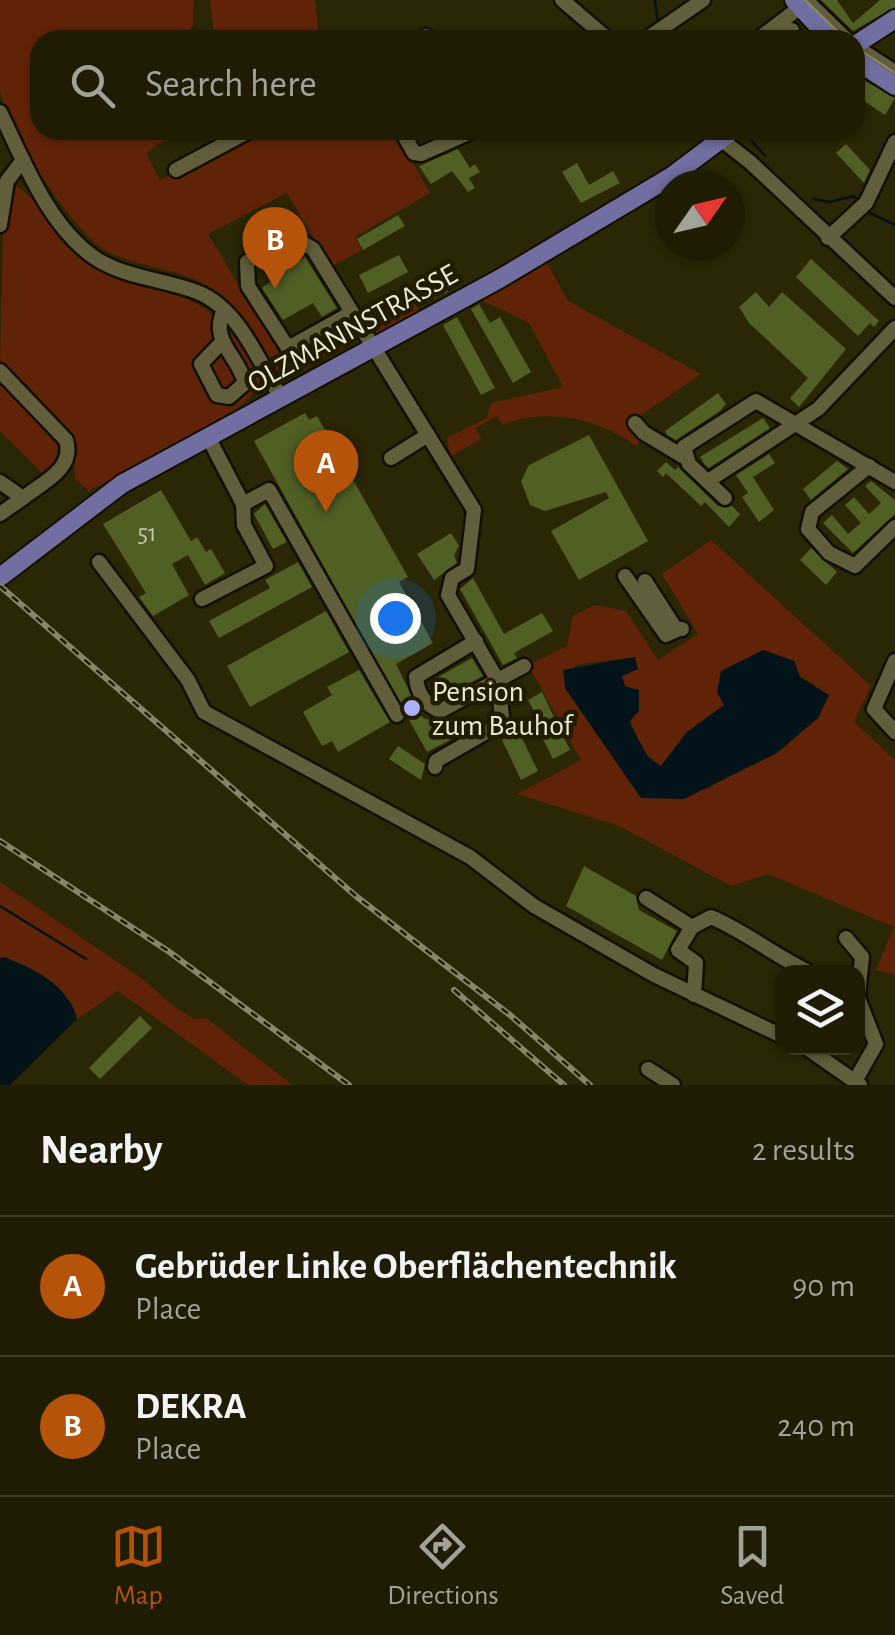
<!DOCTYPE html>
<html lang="en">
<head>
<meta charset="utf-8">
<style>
  body { margin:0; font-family:"Alegreya Sans",sans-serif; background:#2d2912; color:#f1f3f6 }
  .controls { position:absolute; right:30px; bottom:30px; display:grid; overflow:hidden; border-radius:20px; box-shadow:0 2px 8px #0004 }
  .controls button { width:90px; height:90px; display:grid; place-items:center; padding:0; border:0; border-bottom:2px solid #3d3a25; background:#201c03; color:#f1f3f6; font:50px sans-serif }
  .compass { position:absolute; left:655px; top:170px; width:90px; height:90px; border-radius:50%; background:#201c03; box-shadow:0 2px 8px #0004; rotate:56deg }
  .you { position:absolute; left:395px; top:618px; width:35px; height:35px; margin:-25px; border:8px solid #fff; border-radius:50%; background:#1a73e8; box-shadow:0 0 0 15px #1a73e833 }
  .badge { display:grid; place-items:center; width:65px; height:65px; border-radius:50%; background:#b45309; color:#fff; font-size:32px; font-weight:700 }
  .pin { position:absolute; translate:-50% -82px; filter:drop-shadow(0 2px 5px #0008) }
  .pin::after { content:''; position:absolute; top:52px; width:35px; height:30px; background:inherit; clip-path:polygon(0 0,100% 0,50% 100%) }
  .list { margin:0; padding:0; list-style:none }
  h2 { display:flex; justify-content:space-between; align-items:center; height:130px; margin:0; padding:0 40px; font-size:42px }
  h2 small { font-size:32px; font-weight:400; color:#a2a19a }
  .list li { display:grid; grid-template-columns:65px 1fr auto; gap:30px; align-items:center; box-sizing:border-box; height:140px; padding:0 40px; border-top:2px solid #3d3a25 }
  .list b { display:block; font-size:38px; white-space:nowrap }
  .list p { margin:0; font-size:32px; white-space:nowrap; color:#a2a19a }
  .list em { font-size:32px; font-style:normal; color:#a2a19a }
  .icon { flex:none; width:55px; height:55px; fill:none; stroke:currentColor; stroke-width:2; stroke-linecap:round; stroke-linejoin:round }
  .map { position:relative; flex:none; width:895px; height:1085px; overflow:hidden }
  .search { position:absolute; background:#201c03; box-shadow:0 2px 8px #0004; left:30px; right:30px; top:30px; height:110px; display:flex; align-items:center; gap:25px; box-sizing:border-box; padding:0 35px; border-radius:30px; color:#a2a19a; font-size:38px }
  .sheet { height:410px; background:#201c03 }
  nav { display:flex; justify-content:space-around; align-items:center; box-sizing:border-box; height:140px; border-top:2px solid #3d3a25; background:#201c03; font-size:28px; color:#a2a19a }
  nav a { display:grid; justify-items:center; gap:5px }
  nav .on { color:#b45309 }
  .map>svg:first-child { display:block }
  .green { fill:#612307; fill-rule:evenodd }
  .water { fill:#02141a }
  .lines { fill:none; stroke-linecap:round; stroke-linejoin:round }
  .stream { stroke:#02141a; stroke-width:2.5 }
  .building { fill:#505f23 }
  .minor-casing { stroke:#120f00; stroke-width:19 }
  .major-casing { stroke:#120f00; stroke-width:22 }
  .minor { stroke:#625e3c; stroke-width:14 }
  .major { stroke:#716ea1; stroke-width:18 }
  .tram { stroke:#89856b; stroke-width:2.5 }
  .rail-casing { stroke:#89856b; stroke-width:6 }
  .rail { stroke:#211c00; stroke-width:2.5; stroke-dasharray:8; stroke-linecap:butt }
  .poi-dot { fill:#acaffb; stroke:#211c00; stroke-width:4 }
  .labels { text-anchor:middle; stroke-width:9; stroke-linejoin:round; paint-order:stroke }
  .number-label { font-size:25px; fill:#c4c6a9 }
  .street-label { font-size:30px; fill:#ebe9d6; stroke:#211c00 }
  .poi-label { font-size:30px; fill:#ebe9d6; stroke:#211c00; text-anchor:start }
</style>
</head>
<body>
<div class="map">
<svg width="895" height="1085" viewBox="0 0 895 1085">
  <rect width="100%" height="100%" fill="#2b2604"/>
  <g class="green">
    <path d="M0,0H194L193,25L181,40H40V130H178L146,153L160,180L261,130H394L430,193L355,237L362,250L330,267L287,193L208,234L283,359L339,327L348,326L358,342L328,354L290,379L282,376C257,355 249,319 224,297C192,269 147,270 110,253C75,237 8,130 0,92C0,64 0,28 0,0Z"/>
    <polygon points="210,0 315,0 319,40 215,40"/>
    <path d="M4,180C47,198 47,233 82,260C95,270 116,275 132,280C206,303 220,309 261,377C259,414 124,470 89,491L75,479L73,438L0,364Z"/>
    <path d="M546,261L568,301L701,374L631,422L641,437L636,446C599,418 545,407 502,425L497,416L476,428L481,439L450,457L447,438L487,418L491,403L563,387L529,323L482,300Z"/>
    <polygon points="407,291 418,308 417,315 374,338 363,314"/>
    <polygon points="0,381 62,440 60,460 44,475 0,431"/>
    <path d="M711,540L871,686L854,722L895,760V975L876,970L894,927L768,874L731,886L619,826L517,794L581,760L528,665L567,646L573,616L594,605L626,611L658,660L698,634L662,574ZM763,650L794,661L800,677L815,685L777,753L728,774L710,788L641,798L565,688L575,665L635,657L637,669L622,676C629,710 630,745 661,767L686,733L724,705Z"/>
    <polygon points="0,882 144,980 173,1006 194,1019 206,1018 292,1085 248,1085 118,991 77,1019 72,1003 0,958"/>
  </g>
  <g class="water">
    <polygon points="763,650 794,661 800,677 829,695 818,718 777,753 684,799 641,798 565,688 563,670 635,657 638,669 622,676 625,686 639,690 639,711 629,722 648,757 661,766 686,733 724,705 717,692 721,671"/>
    <path d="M5,957C36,970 67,984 77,1019L10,1085H0V958Z"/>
  </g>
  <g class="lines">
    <g class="stream">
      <polyline points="655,0 658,23"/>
      <polyline points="742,130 765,156"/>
      <polyline points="814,199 830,202 854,196 859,201"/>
      <polyline points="868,212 895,225"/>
      <polyline points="0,906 86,959"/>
    </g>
  </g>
  <g class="building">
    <polygon points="821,0 837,0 853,23 880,0 895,0 895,7 853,31"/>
    <polygon points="858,77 895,98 885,115 855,95"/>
    <polygon points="846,144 870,170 864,183 836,153"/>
    <polygon points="458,149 470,168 475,164 480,172 469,178 475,188 468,192 452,171 431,184 419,166"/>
    <polygon points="577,163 589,185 613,171 620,183 581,203 562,172"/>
    <polygon points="398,215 405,226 363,250 357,239"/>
    <polygon points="399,255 408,272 368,293 359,275"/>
    <polygon points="305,257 337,308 322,317 313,303 283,320 262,288"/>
    <polygon points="811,259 879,321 874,327 870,323 858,336 796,277"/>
    <polygon points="437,270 448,292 428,301 417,280"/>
    <polygon points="756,292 769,307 782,292 846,349 799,407 790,398 808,378 749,323 739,307"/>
    <polygon points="479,304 490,323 500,317 531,372 513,383 471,309"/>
    <polygon points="457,317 495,388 481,395 443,325"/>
    <polygon points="718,393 726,404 720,411 676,440 667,435 665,431"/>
    <polygon points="305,413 309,420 317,416 408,577 399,582 433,643 396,664 423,718 441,723 450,740 427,752 254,441"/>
    <polygon points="763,418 770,428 709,468 705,465 700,457"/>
    <polygon points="589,435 648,541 579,580 551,531 609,498 606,492 545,511 530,505 521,481 529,465"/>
    <polygon points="769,454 775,463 753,477 774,510 759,522 742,497 748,493 736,475"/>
    <polygon points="837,461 848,469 811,500 803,489"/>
    <polygon points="666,462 675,470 678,467 718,506 732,506 740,514 729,527 705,502 701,506 666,473 663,477 657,471"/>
    <polygon points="871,481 895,500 895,514 853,553 823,523 832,515 848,534 861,523 845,505 854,497 869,514 881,503 865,486"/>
    <polygon points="161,490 191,541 197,537 206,552 211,549 225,573 205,585 188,555 172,564 189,595 153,616 139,597 146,593 103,524"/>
    <polygon points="265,504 287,542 273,549 254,514"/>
    <polygon points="451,533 459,546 454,555 457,563 434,580 417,554"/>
    <polygon points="811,548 837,572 826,585 800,560"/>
    <polygon points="298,562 312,587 219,638 209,621 270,588 265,580"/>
    <polygon points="473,578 504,634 542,613 553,631 514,653 517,658 503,665 460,589"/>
    <polygon points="326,611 349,652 250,707 227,666"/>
    <polygon points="472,658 483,676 440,699 431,681"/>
    <polygon points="359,670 390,722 338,752 332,741 322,746 303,712 332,695 327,687"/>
    <polygon points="542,692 570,750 553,759 543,739 548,736 528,700"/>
    <polygon points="519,732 538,771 521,780 502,740"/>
    <polygon points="398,746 425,764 421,780 389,759"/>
    <polygon points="584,866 636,896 639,910 677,931 662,960 566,906"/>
    <polygon points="140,1016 152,1028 100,1079 89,1068"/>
  </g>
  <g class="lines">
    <defs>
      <g id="minor">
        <polyline points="562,0 609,40"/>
        <polyline points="806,0 847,40"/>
        <polyline points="777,25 785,34 792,30"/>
        <polyline points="426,36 426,40"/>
        <polyline points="645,40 703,0"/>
        <polyline points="757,40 799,8"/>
        <polyline points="855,46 895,72"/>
        <path d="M0,112C24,161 48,226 95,258C125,278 164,279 197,292C239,308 259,362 281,398"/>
        <polyline points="401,130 414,153 421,154 475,130"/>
        <polyline points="709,130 750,162 895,298"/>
        <polyline points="176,170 251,130"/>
        <polyline points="0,225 7,181 23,160"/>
        <polyline points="828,238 866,203 895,142"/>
        <polyline points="351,313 288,348 248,286 247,262 282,240 295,238 313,249 474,510 467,569 452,578 448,595 498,681 502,717 495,727 436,761 435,767"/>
        <path d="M221,343L201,364L217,395L229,397L245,383C238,355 209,341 224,310"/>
        <path d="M0,371L66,440C75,469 43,482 23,498L0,482"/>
        <polyline points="635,423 644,433 684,457"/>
        <polyline points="391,458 428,435"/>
        <polyline points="869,466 812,512 808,529 829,553 855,566 895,527"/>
        <polyline points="708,481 818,409 895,328"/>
        <polyline points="725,498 689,464 684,447 756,401 895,482"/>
        <polyline points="243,504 269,490 397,715"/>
        <polyline points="0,514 23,498"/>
        <polyline points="99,562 188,680 204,712 470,857 534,906 654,975 782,1036"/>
        <polyline points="625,576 666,635 677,630"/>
        <polyline points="645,581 676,629 682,629"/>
        <polyline points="202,599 266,566 244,525 243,504 208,437"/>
        <path d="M476,641L416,677C417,692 425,705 440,711L524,666"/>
        <polyline points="895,661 874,709 895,732"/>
        <path d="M646,898L692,927L711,917C746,932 775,956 809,972"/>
        <polyline points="692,927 678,950 696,963 694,995"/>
        <polyline points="846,938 862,957 858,995"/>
        <polyline points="807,1048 860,1085"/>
        <polyline points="648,1069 673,1085"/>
        <polyline points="855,1081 876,1044 858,998"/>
      </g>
      <g id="major">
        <polyline points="794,0 831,40"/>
        <polyline points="855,45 895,19"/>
        <polyline points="855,60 895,86"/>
        <polyline points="0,577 122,484 501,278 672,176 733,130"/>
      </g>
    </defs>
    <use href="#minor" class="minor-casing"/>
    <use href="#major" class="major-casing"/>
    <use href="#minor" class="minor"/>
    <use href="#major" class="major"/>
    <g class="tram">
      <polyline points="805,0 846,40"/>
      <polyline points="855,47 895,73"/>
    </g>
    <defs>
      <g id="rail">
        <polyline points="0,586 357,897 510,1015 590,1085"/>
        <polyline points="0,841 168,951 349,1085"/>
        <polyline points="454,990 564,1085"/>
      </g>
    </defs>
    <use href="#rail" class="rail-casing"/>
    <use href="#rail" class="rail"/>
  </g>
  <circle class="poi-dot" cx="412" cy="708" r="10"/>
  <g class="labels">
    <g class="number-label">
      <text x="147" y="541">51</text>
    </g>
    <g class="street-label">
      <text transform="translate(352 328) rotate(-29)" y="10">OLZMANNSTRASSE</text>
    </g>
    <g class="poi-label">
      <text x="432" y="701">Pension<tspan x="432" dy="34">zum Bauhof</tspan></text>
    </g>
  </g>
</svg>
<div class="controls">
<button><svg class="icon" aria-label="layers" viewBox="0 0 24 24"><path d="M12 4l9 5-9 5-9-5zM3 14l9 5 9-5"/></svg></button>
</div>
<svg class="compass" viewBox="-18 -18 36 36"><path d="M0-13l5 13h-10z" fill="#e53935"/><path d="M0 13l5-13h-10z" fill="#a2a19a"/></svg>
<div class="you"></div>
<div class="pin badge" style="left:326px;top:512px">A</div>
<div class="pin badge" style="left:275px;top:289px">B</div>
<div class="search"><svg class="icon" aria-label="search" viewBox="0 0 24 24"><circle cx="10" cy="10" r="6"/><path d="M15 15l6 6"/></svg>Search here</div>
</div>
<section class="sheet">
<h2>Nearby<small>2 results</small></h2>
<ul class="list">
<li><span class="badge">A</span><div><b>Gebrüder Linke Oberflächentechnik</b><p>Place</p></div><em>90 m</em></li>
<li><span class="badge">B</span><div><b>DEKRA</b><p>Place</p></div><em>240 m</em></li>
</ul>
</section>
<nav>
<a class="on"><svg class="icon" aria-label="map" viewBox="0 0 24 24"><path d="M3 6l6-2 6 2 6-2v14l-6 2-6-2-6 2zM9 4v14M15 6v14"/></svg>Map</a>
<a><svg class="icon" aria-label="directions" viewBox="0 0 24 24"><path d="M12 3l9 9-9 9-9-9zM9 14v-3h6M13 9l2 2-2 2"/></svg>Directions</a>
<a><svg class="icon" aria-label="saved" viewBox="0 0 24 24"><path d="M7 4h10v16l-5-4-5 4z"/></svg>Saved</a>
</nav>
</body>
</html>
